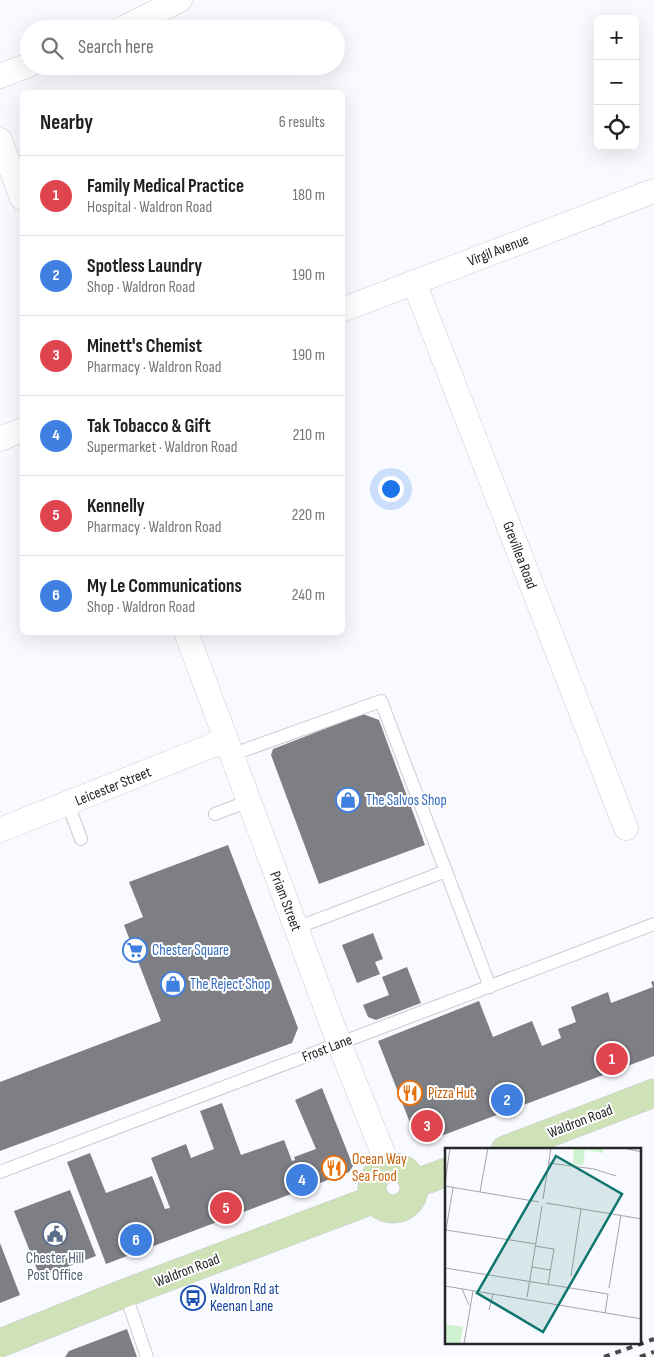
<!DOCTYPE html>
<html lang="en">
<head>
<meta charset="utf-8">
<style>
  body { margin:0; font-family:"Sofia Sans Condensed",sans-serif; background:#f6f6f6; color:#202124 }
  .controls { position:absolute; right:15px; top:15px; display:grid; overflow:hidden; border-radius:8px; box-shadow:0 5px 20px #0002 }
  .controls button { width:45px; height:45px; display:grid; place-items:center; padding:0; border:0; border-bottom:1px solid #e0e0e0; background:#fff; color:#202124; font:25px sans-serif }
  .you { position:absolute; left:390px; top:488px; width:18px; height:18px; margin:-12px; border:4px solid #fff; border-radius:50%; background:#1a73e8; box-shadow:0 0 0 8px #1a73e833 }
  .badge { display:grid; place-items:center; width:32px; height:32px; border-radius:50%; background:#7c3aed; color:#fff; font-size:16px; font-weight:700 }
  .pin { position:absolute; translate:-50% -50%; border:2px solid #fff; box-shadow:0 1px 5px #0006 }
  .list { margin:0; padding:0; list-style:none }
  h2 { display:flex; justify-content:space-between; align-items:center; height:65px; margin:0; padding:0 20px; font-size:21px }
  h2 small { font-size:16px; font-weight:400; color:#757577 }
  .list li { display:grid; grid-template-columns:32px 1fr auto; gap:15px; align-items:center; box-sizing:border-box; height:80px; padding:0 20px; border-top:1px solid #e0e0e0 }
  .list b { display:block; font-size:19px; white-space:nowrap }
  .list p { margin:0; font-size:16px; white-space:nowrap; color:#757577 }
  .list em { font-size:16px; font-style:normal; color:#757577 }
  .icon { flex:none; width:28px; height:28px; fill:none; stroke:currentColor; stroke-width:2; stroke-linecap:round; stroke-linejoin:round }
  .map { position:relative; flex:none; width:654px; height:1357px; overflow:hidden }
  .search { position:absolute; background:#fff; box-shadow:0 5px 20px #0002; left:20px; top:20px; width:325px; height:55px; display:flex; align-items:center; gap:12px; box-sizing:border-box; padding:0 18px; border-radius:28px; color:#757577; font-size:19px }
  .panel { position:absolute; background:#fff; box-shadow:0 5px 20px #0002; left:20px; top:90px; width:325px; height:545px; border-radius:8px }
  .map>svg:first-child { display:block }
  .building { fill:#7d7f85 }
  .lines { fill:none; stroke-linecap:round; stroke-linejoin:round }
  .lane-casing { stroke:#caccd3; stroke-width:14 }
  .street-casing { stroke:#caccd3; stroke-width:25 }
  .secondary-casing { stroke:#caccd3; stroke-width:29 }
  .lane { stroke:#fff; stroke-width:12 }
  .street { stroke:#fff; stroke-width:24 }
  .secondary { stroke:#cee1b7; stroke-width:28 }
  .rail { stroke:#464749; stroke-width:4; stroke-dasharray:6 6; stroke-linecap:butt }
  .labels { text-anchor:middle; stroke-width:4; stroke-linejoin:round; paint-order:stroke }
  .street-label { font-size:15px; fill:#252628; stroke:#fff }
  .shop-label { font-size:15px; fill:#366cbe; stroke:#fff; text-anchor:start }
  .food-label { font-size:15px; fill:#c56008; stroke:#fff; text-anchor:start }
  .service-label { font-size:15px; fill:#4e5e75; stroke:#fff }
  .transit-label { font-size:15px; fill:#164399; stroke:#fff; text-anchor:start }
  .inset-road { fill:none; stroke:#a4a5a9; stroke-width:1 }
  .view { fill:#0f766e; fill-opacity:0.15; stroke:#0f766e; stroke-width:2.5 }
  .inset-edge { fill:none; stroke:#252628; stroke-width:2.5 }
</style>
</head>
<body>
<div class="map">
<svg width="654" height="1357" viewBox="0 0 654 1357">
  <rect width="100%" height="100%" fill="#f9faff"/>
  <g class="building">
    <polygon points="363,714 379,720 425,845 319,884 271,755 273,749"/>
    <polygon points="228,845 298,1028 292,1043 0,1151 0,1082 161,1021 124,925 143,917 129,882"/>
    <polygon points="373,933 383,959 375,962 380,974 357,983 342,945"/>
    <polygon points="407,967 421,1003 376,1020 368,1017 363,1005 389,995 382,977"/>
    <polygon points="654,981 654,1056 433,1139 416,1138 378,1041 479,1001 493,1037 532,1021 542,1046 561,1038 558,1029 576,1022 571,1007 608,992 611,1003 653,987 651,982"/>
    <polygon points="322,1088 353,1166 349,1172 106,1264 67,1162 90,1153 106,1193 152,1176 165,1209 170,1208 151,1158 186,1144 191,1158 214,1149 200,1111 222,1103 241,1155 284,1140 292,1161 295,1160 294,1157 316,1149 295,1100"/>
    <polygon points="70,1190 96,1256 40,1277 14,1211"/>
    <polygon points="0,1243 20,1295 0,1303"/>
    <polygon points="127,1329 137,1357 65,1357 69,1351"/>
  </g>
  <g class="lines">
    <defs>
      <g id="lane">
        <polyline points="231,755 381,701 490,987"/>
        <polyline points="68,804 81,839"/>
        <polyline points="215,814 249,801"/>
        <polyline points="296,928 446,871"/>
        <polyline points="0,1172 654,924"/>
        <polyline points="125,1293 147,1357"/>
      </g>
      <g id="street">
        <polyline points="121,29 180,0"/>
        <polyline points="0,76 29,65"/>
        <polyline points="0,140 22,198"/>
        <polyline points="414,282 626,828"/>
        <polyline points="342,310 654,191"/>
        <polyline points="0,439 22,430"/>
        <polyline points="186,632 339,1043 389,1168"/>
        <polyline points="0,830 226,740"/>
      </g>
      <g id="secondary">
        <polyline points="505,1150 654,1093"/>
        <circle cx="393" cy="1188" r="21"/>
        <polyline points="414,1184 447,1172"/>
        <polyline points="0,1343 125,1293 375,1199"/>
      </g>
    </defs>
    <use href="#lane" class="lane-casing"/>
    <use href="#street" class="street-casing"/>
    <use href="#secondary" class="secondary-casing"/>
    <use href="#lane" class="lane"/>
    <use href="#street" class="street"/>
    <use href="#secondary" class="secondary"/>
    <g class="rail">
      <polyline points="604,1357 654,1339"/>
      <polyline points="640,1357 654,1352"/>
    </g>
  </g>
  <defs>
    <symbol id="shop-ring" viewBox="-11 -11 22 22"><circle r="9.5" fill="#fff" stroke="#3f7fe0" stroke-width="1.5"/><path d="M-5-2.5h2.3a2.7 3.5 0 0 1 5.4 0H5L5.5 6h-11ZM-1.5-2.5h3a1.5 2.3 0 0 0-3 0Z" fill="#3f7fe0"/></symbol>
    <symbol id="supermarket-ring" viewBox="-11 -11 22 22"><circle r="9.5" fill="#fff" stroke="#3f7fe0" stroke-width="1.5"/><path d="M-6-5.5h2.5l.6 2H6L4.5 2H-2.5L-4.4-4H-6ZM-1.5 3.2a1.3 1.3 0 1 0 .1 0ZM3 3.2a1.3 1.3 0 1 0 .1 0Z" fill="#3f7fe0"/></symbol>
    <symbol id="restaurant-ring" viewBox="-11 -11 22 22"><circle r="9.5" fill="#fff" stroke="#e8710a" stroke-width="1.5"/><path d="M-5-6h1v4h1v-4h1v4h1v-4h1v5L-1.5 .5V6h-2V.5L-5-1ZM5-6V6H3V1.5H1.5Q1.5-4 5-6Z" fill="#e8710a"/></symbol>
    <symbol id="civic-ring" viewBox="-11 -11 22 22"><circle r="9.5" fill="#fff" stroke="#5c6f8a" stroke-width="1.5"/><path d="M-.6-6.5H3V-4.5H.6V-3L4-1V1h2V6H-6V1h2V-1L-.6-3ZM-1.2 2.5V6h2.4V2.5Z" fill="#5c6f8a"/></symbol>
    <symbol id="bus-ring" viewBox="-11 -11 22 22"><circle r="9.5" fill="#fff" stroke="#1a4fb4" stroke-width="1.5"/><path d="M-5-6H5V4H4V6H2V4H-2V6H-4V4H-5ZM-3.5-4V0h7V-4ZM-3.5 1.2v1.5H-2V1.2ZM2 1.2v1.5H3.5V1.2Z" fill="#1a4fb4"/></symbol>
  </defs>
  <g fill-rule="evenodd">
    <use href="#shop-ring" x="334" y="786" width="28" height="28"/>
    <use href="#supermarket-ring" x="121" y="936" width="28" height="28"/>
    <use href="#shop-ring" x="159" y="970" width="28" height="28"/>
    <use href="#restaurant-ring" x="396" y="1079" width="28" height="28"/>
    <use href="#restaurant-ring" x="320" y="1154" width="28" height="28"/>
    <use href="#civic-ring" x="41" y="1220" width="28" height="28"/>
    <use href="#bus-ring" x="179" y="1284" width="28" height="28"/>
  </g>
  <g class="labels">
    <g class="street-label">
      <text transform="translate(498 250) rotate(-21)" y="5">Virgil Avenue</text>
      <text transform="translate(520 555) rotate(69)" y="5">Grevillea Road</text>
      <text transform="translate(113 786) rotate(-22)" y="5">Leicester Street</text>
      <text transform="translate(286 901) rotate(69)" y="5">Priam Street</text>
      <text transform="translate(327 1048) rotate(-21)" y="5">Frost Lane</text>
      <text transform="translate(580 1121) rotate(-21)" y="5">Waldron Road</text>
      <text transform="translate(187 1270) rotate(-21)" y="5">Waldron Road</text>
    </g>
    <g class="shop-label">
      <text x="366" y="805">The Salvos Shop</text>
      <text x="152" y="955">Chester Square</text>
      <text x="190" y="989">The Reject Shop</text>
    </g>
    <g class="food-label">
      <text x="428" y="1098">Pizza Hut</text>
      <text x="352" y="1164">Ocean Way<tspan x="352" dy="17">Sea Food</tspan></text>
    </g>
    <g class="service-label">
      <text x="55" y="1263">Chester Hill<tspan x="55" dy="17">Post Office</tspan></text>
    </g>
    <g class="transit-label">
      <text x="210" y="1294">Waldron Rd at<tspan x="210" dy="17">Keenan Lane</tspan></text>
    </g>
  </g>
  <g transform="translate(445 1148)">
    <rect width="196" height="196" fill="#f9faff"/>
    <path d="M158,0V5L140,2L138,17L128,16L129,1ZM0,176L18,179L15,196H0Z" fill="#cff3d1"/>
    <path class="inset-road" d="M179,0L197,4M104,15L149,21L171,28M0,35L5,0M0,38L94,54M35,44L43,0M98,51L106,0M101,55L197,71M1,82L91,96M0,88L8,40M90,98L109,101L103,137M87,119L105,122M0,120L163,146L160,165M126,128L136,61M0,138L197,171M164,140L176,67M17,141L24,157M82,149L97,58M44,162L48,146M19,196L28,143"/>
    <path class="view" d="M111,8L177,46L98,184L32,145Z"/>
    <rect width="196" height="196" class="inset-edge"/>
  </g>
</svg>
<div class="controls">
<button>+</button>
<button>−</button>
<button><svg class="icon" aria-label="locate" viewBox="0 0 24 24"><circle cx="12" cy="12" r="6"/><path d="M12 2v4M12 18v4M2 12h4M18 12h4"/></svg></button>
</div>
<div class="you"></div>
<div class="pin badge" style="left:612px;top:1059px;background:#e0444e">1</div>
<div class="pin badge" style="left:507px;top:1100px;background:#3f7fe0">2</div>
<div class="pin badge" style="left:427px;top:1126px;background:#e0444e">3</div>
<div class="pin badge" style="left:302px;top:1180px;background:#3f7fe0">4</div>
<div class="pin badge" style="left:226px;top:1208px;background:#e0444e">5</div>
<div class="pin badge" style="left:136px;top:1240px;background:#3f7fe0">6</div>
<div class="search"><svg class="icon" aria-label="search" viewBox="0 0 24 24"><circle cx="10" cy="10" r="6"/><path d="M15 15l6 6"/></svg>Search here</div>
<section class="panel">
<h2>Nearby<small>6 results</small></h2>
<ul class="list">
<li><span class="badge" style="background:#e0444e">1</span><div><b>Family Medical Practice</b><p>Hospital · Waldron Road</p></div><em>180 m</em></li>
<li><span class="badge" style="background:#3f7fe0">2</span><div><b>Spotless Laundry</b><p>Shop · Waldron Road</p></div><em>190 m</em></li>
<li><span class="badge" style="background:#e0444e">3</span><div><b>Minett's Chemist</b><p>Pharmacy · Waldron Road</p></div><em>190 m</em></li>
<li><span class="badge" style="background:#3f7fe0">4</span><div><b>Tak Tobacco &amp; Gift</b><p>Supermarket · Waldron Road</p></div><em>210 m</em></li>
<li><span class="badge" style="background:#e0444e">5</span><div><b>Kennelly</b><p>Pharmacy · Waldron Road</p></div><em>220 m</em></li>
<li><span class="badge" style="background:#3f7fe0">6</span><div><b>My Le Communications</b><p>Shop · Waldron Road</p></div><em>240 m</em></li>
</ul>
</section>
</div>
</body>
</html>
